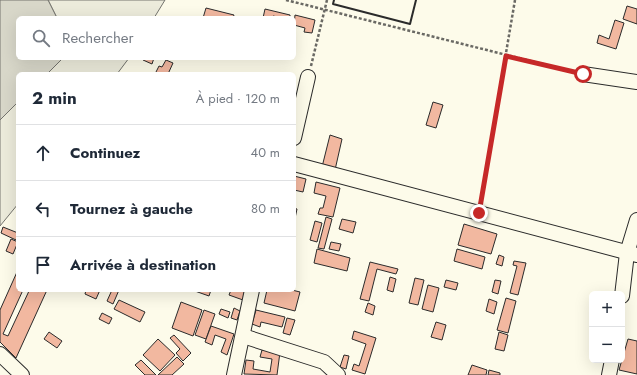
<!DOCTYPE html>
<html lang="fr">
<head>
<meta charset="utf-8">
<style>
  body { margin:0; font-family:Jost,sans-serif; background:#f2f2f3; color:#1f2937 }
  .controls { position:absolute; right:12px; bottom:12px; display:grid; overflow:hidden; border-radius:6px; box-shadow:0 4px 16px #0002 }
  .controls button { width:36px; height:36px; display:grid; place-items:center; padding:0; border:0; border-bottom:1px solid #e0e1e3; background:#fff; color:#1f2937; font:20px sans-serif }
  .stop { position:absolute; width:12px; height:12px; margin:-9px; border:3px solid #c62828; border-radius:50%; background:#fff }
  .stop.end { background:#c62828; border-color:#fff; box-shadow:0 1px 4px #0008 }
  .list { margin:0; padding:0; list-style:none }
  h2 { display:flex; justify-content:space-between; align-items:center; height:52px; margin:0; padding:0 16px; font-size:17px }
  h2 small { font-size:13px; font-weight:400; color:#747a83 }
  .list li { display:grid; grid-template-columns:26px 1fr auto; gap:12px; align-items:center; box-sizing:border-box; height:56px; padding:0 16px; border-top:1px solid #e0e1e3 }
  .list b { display:block; font-size:15px; white-space:nowrap }
  .list em { font-size:13px; font-style:normal; color:#747a83 }
  .icon { flex:none; width:22px; height:22px; fill:none; stroke:currentColor; stroke-width:2; stroke-linecap:round; stroke-linejoin:round }
  .map { position:relative; flex:none; width:637px; height:375px; overflow:hidden }
  .search { position:absolute; background:#fff; box-shadow:0 4px 16px #0002; left:16px; top:16px; width:280px; height:44px; display:flex; align-items:center; gap:10px; box-sizing:border-box; padding:0 14px; border-radius:6px; color:#747a83; font-size:15px }
  .panel { position:absolute; background:#fff; box-shadow:0 4px 16px #0002; left:16px; top:72px; width:280px; height:220px; border-radius:6px }
  .map>svg:first-child { display:block }
  .green { fill:#ecebdb; stroke:#74746e }
  .water { fill:#d8d7c9; stroke:#74746e }
  .building { fill:#f2b8a0; stroke:#2b2b2b }
  .lines { fill:none; stroke-linecap:round; stroke-linejoin:round }
  .minor-casing { stroke:#2b2b2b; stroke-width:16 }
  .path { stroke:#6a6964; stroke-width:2.5; stroke-dasharray:3 2; stroke-linecap:butt }
  .minor { stroke:#fdfbea; stroke-width:14 }
  .wall { stroke:#2b2b2b; stroke-width:2 }
  .route { stroke:#c62828; stroke-width:5 }
</style>
</head>
<body>
<div class="map">
<svg width="637" height="375" viewBox="0 0 637 375">
  <rect width="100%" height="100%" fill="#fdfbea"/>
  <g class="green">
    <polygon points="48,0 165,0 154,18 57,18"/>
    <polygon points="63,58 129,58 117,74 47,74"/>
    <polygon points="18,102 18,204 0,226 0,120"/>
  </g>
  <polygon class="water" points="0,0 48,0 57,18 18,18 18,58 63,58 47,74 18,74 18,102 0,120"/>
  <g class="building">
    <polygon points="627,6 637,9 637,24 623,19"/>
    <polygon points="206,8 234,15 233,18 203,18"/>
    <polygon points="265,9 290,15 290,18 282,18 273,16 272,18 263,18"/>
    <polygon points="295,15 315,20 312,33 304,32 305,28 294,25"/>
    <polygon points="615,20 624,23 616,49 597,43 599,35 609,39"/>
    <polygon points="144,58 154,58 152,64 143,60"/>
    <polygon points="166,60 173,63 168,74 155,74 159,66 162,67"/>
    <polygon points="433,102 443,105 436,128 426,125"/>
    <polygon points="330,135 342,139 335,170 322,167"/>
    <polygon points="294,176 306,179 303,192 294,190"/>
    <polygon points="316,182 340,188 333,217 318,214 320,208 323,208 326,196 314,193"/>
    <polygon points="294,208 297,209 294,223"/>
    <polygon points="326,217 332,219 324,249 318,248"/>
    <polygon points="342,219 356,222 353,233 339,229"/>
    <polygon points="315,221 322,223 317,242 310,240"/>
    <polygon points="464,224 497,234 491,254 458,245"/>
    <polygon points="3,227 18,233 16,240 1,233"/>
    <polygon points="11,239 18,242 13,254 6,251"/>
    <polygon points="331,242 341,244 339,251 329,249"/>
    <polygon points="317,249 350,258 347,271 314,263"/>
    <polygon points="457,249 485,257 482,269 454,261"/>
    <polygon points="499,255 504,257 502,266 496,264"/>
    <polygon points="514,261 526,263 518,295 510,293 517,266 513,265"/>
    <polygon points="370,262 398,269 396,274 377,269 369,301 360,299"/>
    <polygon points="17,272 18,290 23,290 3,334 8,336 29,291 27,290 47,290 16,358 0,342 0,310"/>
    <polygon points="390,277 396,279 393,292 387,290"/>
    <polygon points="415,278 424,280 418,305 409,303"/>
    <polygon points="446,280 458,283 456,290 444,287"/>
    <polygon points="495,280 501,281 498,294 492,292"/>
    <polygon points="428,285 439,288 433,312 422,309"/>
    <polygon points="86,290 100,290 96,299 85,294"/>
    <polygon points="112,290 119,290 113,304 107,301"/>
    <polygon points="192,290 211,290 209,296"/>
    <polygon points="231,290 246,291 243,300 229,295"/>
    <polygon points="267,290 292,290 300,292 295,311 264,303"/>
    <polygon points="506,298 516,301 508,333 497,330"/>
    <polygon points="489,299 497,302 494,314 486,311"/>
    <polygon points="119,300 145,312 140,322 114,309"/>
    <polygon points="181,302 202,310 193,336 172,328"/>
    <polygon points="368,303 375,306 373,315 365,312"/>
    <polygon points="234,308 240,311 237,320 231,318"/>
    <polygon points="221,309 230,312 228,318 219,314"/>
    <polygon points="204,310 215,314 206,339 195,335"/>
    <polygon points="256,310 285,317 282,327 261,322 260,327 252,324"/>
    <polygon points="102,313 112,318 109,324 99,319"/>
    <polygon points="287,318 295,320 290,335 283,333"/>
    <polygon points="436,322 446,325 442,340 431,337"/>
    <polygon points="211,326 234,334 227,355 221,352 226,339 215,335 212,345 205,342"/>
    <polygon points="354,331 376,338 365,374 352,370 354,364 359,366 366,344 352,339"/>
    <polygon points="49,332 62,341 57,348 44,339"/>
    <polygon points="499,332 508,335 504,351 495,349"/>
    <polygon points="174,335 191,353 183,361 176,353 180,349 170,338"/>
    <polygon points="158,339 175,355 160,371 143,355"/>
    <polygon points="628,339 637,341 637,374 619,370"/>
    <polygon points="262,350 280,352 277,375 244,374 246,360 254,361 253,369 270,372 272,359 260,357"/>
    <polygon points="344,355 349,356 346,369 340,367"/>
    <polygon points="177,357 184,364 172,375 158,375"/>
    <polygon points="141,360 156,375 145,375 135,365"/>
    <polygon points="472,365 487,370 486,375 468,375"/>
    <polygon points="489,370 500,373 500,375 488,375"/>
  </g>
  <g class="lines">
    <defs>
      <g id="minor">
        <polyline points="583,74 637,82"/>
        <polyline points="294,138 308,77"/>
        <polyline points="294,164 637,255"/>
        <polyline points="622,296 627,253 637,220"/>
        <polyline points="243,336 324,362 338,375"/>
        <polyline points="0,354 22,375"/>
        <polyline points="234,375 252,290"/>
        <polyline points="609,375 612,360"/>
      </g>
    </defs>
    <use href="#minor" class="minor-casing"/>
    <g class="path">
      <polyline points="286,0 571,71"/>
      <polyline points="311,66 327,0"/>
      <polyline points="481,200 515,0"/>
    </g>
    <use href="#minor" class="minor"/>
    <polyline class="wall" points="334,0 333,4 410,24 416,0"/>
  </g>
  <g class="lines">
    <polyline class="route" points="479,213 506,56 583,74"/>
  </g>
</svg>
<div class="controls">
<button>+</button>
<button>−</button>
</div>
<div class="stop" style="left:583px;top:74px"></div>
<div class="stop end" style="left:479px;top:213px"></div>
<div class="search"><svg class="icon" aria-label="search" viewBox="0 0 24 24"><circle cx="10" cy="10" r="6"/><path d="M15 15l6 6"/></svg>Rechercher</div>
<section class="panel">
<h2>2 min<small>À pied · 120 m</small></h2>
<ul class="list">
<li><svg class="icon" aria-label="ahead" viewBox="0 0 24 24"><path d="M12 20V5M6 11l6-6 6 6"/></svg><div><b>Continuez</b></div><em>40 m</em></li>
<li><svg class="icon" aria-label="left" viewBox="0 0 24 24"><path d="M17 20v-9H6M10 6l-5 5 5 5"/></svg><div><b>Tournez à gauche</b></div><em>80 m</em></li>
<li><svg class="icon" aria-label="arrive" viewBox="0 0 24 24"><path d="M6 21V4h12l-3 4 3 4H6"/></svg><div><b>Arrivée à destination</b></div></li>
</ul>
</section>
</div>
</body>
</html>
